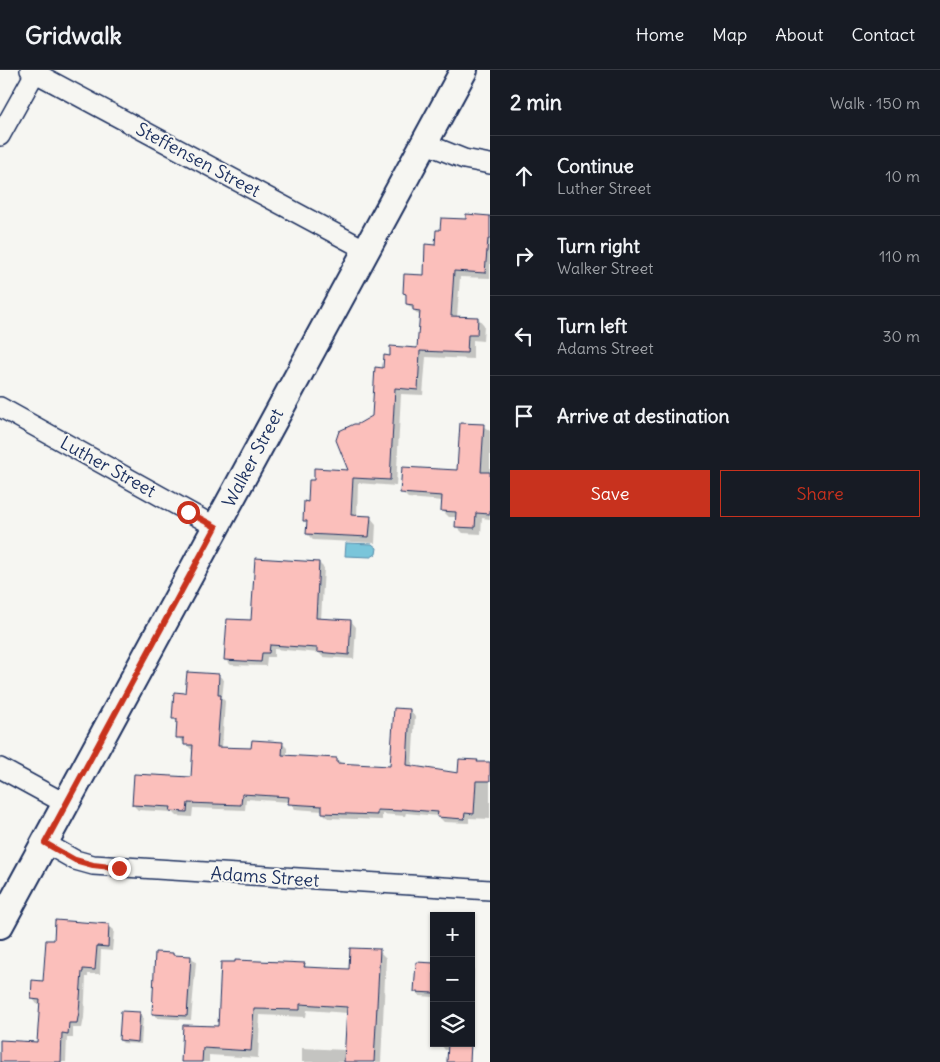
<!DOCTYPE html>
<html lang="en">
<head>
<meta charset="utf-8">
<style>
  body { margin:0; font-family:Delius,sans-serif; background:#20242c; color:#f1f3f6 }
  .controls { position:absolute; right:15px; bottom:15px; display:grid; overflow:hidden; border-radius:0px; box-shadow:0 1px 4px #0004 }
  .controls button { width:45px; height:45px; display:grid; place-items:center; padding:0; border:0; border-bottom:1px solid #363941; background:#171b24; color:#f1f3f6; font:25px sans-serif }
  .stop { position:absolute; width:15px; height:15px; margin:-11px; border:4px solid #c8321e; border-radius:50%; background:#fff }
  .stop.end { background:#c8321e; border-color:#fff; box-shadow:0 1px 5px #0008 }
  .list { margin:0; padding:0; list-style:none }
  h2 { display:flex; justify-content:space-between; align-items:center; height:65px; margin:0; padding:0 20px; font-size:21px }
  h2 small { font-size:16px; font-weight:400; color:#9ea1a6 }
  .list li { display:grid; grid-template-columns:32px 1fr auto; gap:15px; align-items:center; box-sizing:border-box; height:80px; padding:0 20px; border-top:1px solid #363941 }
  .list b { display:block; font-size:19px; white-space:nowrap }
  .list p { margin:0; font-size:16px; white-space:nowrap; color:#9ea1a6 }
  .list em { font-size:16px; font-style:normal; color:#9ea1a6 }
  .actions { display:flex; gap:10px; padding:15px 20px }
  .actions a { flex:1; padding:11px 0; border:1px solid #c8321e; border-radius:0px; text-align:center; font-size:18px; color:#c8321e }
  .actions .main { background:#c8321e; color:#fff }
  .icon { flex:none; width:28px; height:28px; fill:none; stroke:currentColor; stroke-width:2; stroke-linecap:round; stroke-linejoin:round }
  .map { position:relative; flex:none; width:490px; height:992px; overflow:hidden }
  header { display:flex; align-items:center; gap:30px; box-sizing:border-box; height:70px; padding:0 25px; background:#171b24; border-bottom:1px solid #363941 }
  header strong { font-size:24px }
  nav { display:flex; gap:28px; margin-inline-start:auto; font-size:18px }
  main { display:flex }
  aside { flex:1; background:#171b24 }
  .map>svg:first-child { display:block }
  .water { fill:#7ac5da; stroke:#5489a8 }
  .shadow { fill:#0003 }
  .building { fill:#fbbfbb; stroke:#1b2f5e }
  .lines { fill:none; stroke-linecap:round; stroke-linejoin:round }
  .street-casing { stroke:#1b2f5e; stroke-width:22 }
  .secondary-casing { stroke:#1b2f5e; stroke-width:30 }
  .street { stroke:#f6f6f2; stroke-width:19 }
  .secondary { stroke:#f6f6f2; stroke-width:26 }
  .route { stroke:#c8321e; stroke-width:6 }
  .labels { text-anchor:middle; stroke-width:4; stroke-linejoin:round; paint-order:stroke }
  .street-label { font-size:18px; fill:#1b2f5e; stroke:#f6f6f2 }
</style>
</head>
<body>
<header>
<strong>Gridwalk</strong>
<nav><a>Home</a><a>Map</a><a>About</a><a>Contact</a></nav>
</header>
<main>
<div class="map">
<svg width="490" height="992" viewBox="0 0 490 992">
  <rect width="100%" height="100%" fill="#f6f6f2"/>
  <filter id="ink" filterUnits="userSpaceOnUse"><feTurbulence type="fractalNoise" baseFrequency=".02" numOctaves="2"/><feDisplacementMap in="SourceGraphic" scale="10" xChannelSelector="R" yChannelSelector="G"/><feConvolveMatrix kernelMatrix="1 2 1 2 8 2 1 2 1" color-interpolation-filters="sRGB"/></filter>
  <g filter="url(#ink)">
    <polygon class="water" points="346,473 372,474 377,478 376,484 371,487 345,486"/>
    <g class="shadow">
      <polygon points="490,147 490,208 460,207 457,247 478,248 484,255 483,271 473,270 473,289 426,287 423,325 401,324 396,416 358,413 357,447 370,447 376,454 375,473 313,470 307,464 308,454 304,450 350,401 358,355 373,347 384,299 391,287 418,280 420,246 407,234 407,226 404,223 425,206 437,176 467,151"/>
      <polygon points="483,356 490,361 490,449 482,448 481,464 463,463 457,457 457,447 449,447 443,441 443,431 408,428 402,422 458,402"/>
      <polygon points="319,493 324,498 321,549 351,551 356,557 354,589 323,587 319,583 274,579 274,587 267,587 266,596 231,595 226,590 253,551"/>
      <polygon points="218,605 224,610 222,628 225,631 222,678 253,680 282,673 287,678 287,686 337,689 342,694 392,698 410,640 415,646 412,697 459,704 477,691 479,693 490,694 490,749 469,748 469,753 444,752 438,746 406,743 405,746 382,744 382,750 328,748 323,743 323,741 295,739 290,732 246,729 245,740 193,738 192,747 177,746 173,742 138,740 133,735 192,709 194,680 191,679 185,673 183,672 178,667 178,653 174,649 186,624"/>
      <polygon points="108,855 114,860 112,881 101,880 100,904 88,904 88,907 86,907 84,948 82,958 73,958 73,968 67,968 66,992 0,992 0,971 38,973 41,934 37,934 32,928 44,912 55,872"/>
      <polygon points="379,881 386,888 381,992 302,992 302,978 346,980 348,943 307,940 306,947 260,945 258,988 209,985 209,992 181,992 219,958 304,894 308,899 350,901"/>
      <polygon points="173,884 175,887 191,887 196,892 191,950 158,948 153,943"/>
      <polygon points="434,894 434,927 420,926 415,921"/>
      <polygon points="471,896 474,900 471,958"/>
      <polygon points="122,942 140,944 143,946 141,974 123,973 120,970"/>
      <polygon points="440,973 470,973 470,992 448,992 449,980 445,980"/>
    </g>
    <g class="building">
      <polygon points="466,144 490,146 490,169 488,169 485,203 454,201 451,246 478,247 477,265 468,265 467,283 420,281 418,320 395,318 390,410 353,408 351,445 371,446 369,467 306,464 307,451 303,451 304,431 308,432 309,410 314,410 314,398 348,400 336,370 339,361 354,354 358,354 372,346 375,297 383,298 384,285 390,286 390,276 417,278 420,241 413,240 413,235 406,234 406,224 403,223 404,204 424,205 425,174 435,175 436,160 440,160 441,148 466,149"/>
      <polygon points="460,353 484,354 481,402 490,402 490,444 476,443 475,458 455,457 456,442 441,441 442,426 400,423 402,397 457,400"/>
      <polygon points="255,488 319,492 316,548 351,550 349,585 317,582 317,578 270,575 269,583 262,583 261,592 224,590 227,549 251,550"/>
      <polygon points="187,602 219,604 218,625 221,625 217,677 251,678 252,670 283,672 282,685 337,688 337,693 390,696 394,638 410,639 407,695 458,703 459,689 478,690 477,692 490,692 490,711 476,711 474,744 465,743 464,749 437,747 438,742 401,739 401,741 377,740 377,745 322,743 322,736 288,734 289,727 242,724 241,735 188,733 187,742 170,741 171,737 132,735 134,704 191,707 193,675 184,675 184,668 176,668 177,649 172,649 174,622 185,623"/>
      <polygon points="55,850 109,854 108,877 97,876 95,900 83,899 83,902 82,902 79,942 77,953 69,953 68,964 62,963 61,992 0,992 0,970 37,972 40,930 31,929 32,910 43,911 46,870 54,870"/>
      <polygon points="350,878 380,879 374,992 344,992 347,937 300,934 300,940 254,939 251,981 203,978 202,992 181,992 183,955 218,956 221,892 235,892 235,890 305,893 304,897 349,899"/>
      <polygon points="155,882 173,883 173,885 191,886 187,946 152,944"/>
      <polygon points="416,892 434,893 434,923 414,922"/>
      <polygon points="121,941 140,942 138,972 119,970"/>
      <polygon points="448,973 471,973 470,992 447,992"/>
    </g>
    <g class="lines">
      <defs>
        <g id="street">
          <polyline points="30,0 366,180"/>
          <polyline points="0,66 35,3"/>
          <polyline points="424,73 464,89 490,94"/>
          <polyline points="0,337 216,457"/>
          <polyline points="0,698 66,734"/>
          <polyline points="45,773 75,790 93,795 490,820"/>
        </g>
        <polyline id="secondary" points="0,855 464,0"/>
      </defs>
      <use href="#street" class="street-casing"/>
      <use href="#secondary" class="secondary-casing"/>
      <use href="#street" class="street"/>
      <use href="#secondary" class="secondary"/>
    </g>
  </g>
  <g class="lines" filter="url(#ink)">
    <polyline class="route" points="119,798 93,795 75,790 45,773 216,457 188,442"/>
  </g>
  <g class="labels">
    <g class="street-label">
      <text transform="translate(198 90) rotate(28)" y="6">Steffensen Street</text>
      <text transform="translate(253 388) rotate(-62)" y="6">Walker Street</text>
      <text transform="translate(108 397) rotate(29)" y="6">Luther Street</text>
      <text transform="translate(265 807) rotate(4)" y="6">Adams Street</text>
    </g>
  </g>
</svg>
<div class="controls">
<button>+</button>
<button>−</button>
<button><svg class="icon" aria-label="layers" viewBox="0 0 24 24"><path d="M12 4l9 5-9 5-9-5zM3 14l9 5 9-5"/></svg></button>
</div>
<div class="stop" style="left:188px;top:442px"></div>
<div class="stop end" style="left:119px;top:798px"></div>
</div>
<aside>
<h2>2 min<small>Walk · 150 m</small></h2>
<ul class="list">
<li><svg class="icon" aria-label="ahead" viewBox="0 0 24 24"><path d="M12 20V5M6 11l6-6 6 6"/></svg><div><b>Continue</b><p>Luther Street</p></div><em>10 m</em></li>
<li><svg class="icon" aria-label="right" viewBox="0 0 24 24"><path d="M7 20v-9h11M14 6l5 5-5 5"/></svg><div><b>Turn right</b><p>Walker Street</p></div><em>110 m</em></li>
<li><svg class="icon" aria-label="left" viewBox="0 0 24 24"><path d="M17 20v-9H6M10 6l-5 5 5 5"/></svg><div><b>Turn left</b><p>Adams Street</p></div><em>30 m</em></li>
<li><svg class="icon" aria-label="arrive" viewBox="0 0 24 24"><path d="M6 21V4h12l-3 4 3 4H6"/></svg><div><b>Arrive at destination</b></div></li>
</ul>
<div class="actions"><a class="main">Save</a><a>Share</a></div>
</aside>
</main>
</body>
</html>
